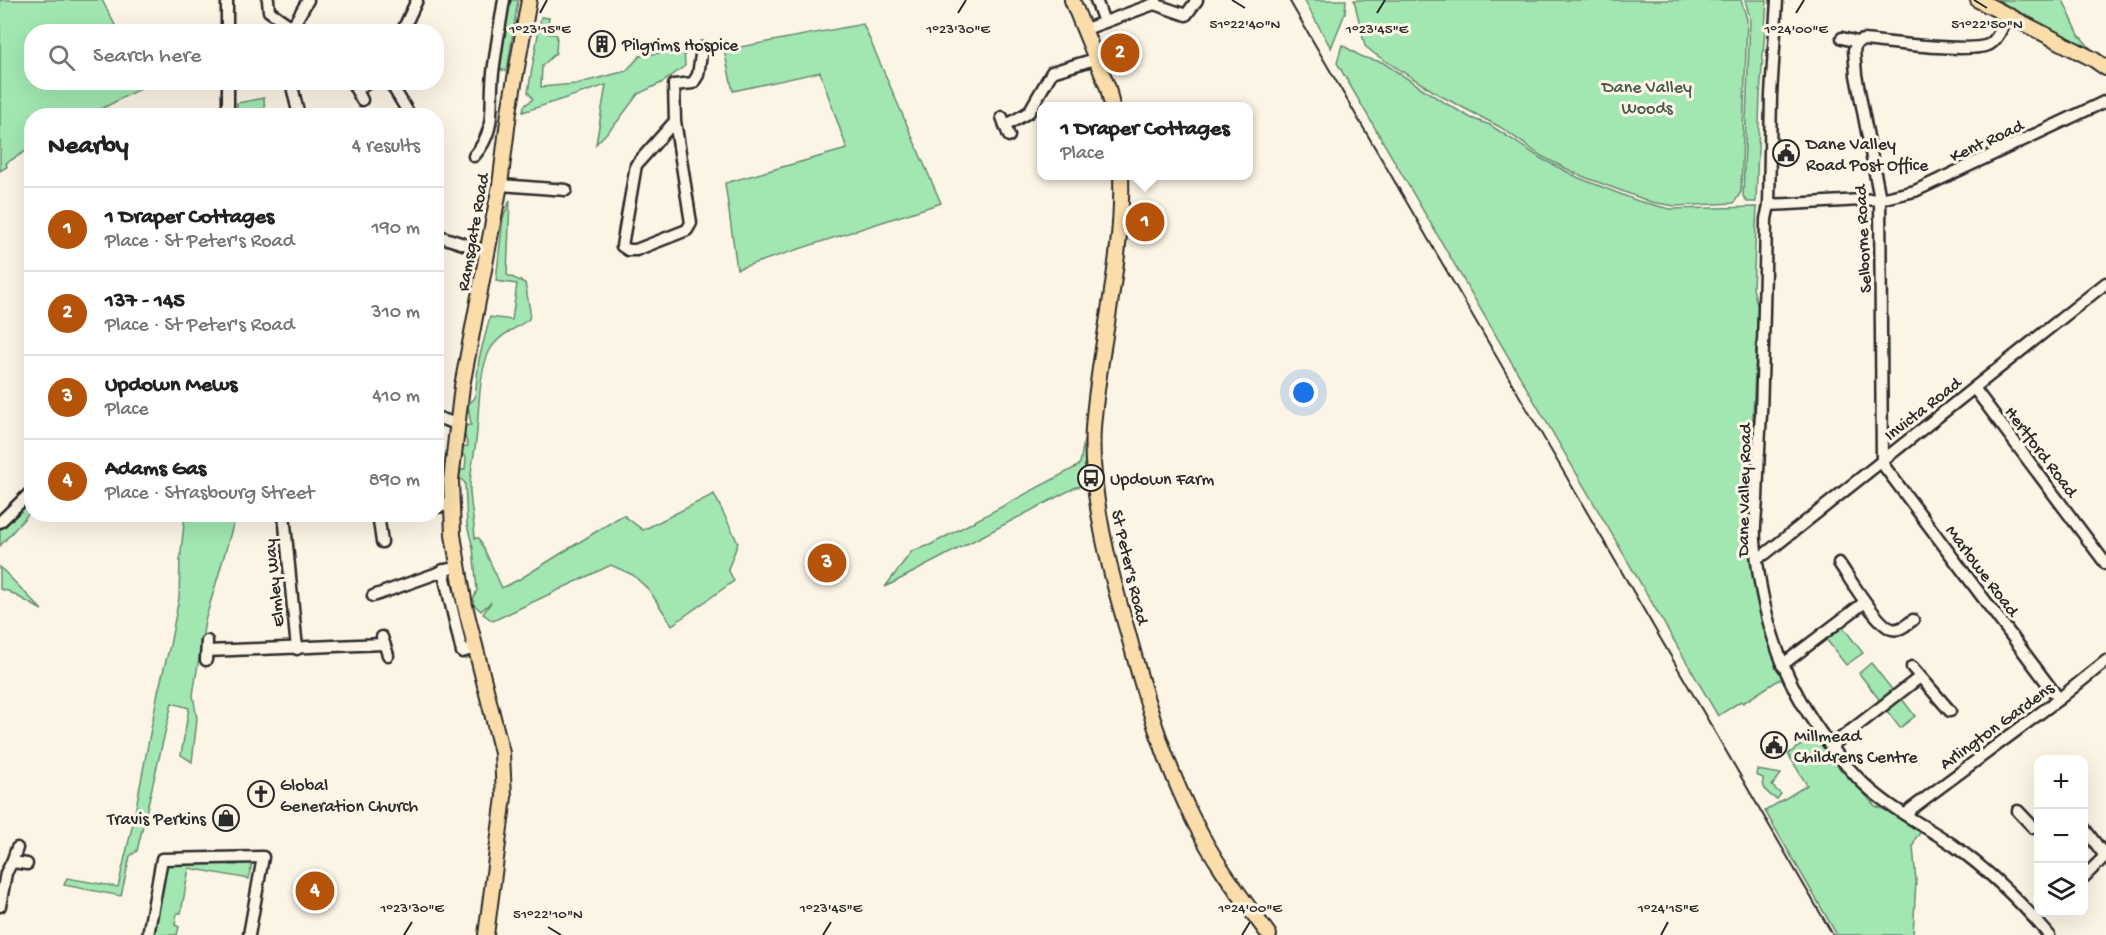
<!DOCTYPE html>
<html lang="en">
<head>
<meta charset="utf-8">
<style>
  body { margin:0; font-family:"Gochi Hand",sans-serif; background:#f2f2f2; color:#222 }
  .controls { position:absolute; right:18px; bottom:18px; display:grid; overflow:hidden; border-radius:12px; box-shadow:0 6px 24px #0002 }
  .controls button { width:54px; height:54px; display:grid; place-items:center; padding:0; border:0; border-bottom:2px solid #e0e0e0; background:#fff; color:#222; font:30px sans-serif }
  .you { position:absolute; left:1304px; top:393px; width:21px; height:21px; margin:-15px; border:4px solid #fff; border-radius:50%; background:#1a73e8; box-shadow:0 0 0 9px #1a73e833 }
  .badge { display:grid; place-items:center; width:39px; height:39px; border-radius:50%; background:#b45309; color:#fff; font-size:20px; font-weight:700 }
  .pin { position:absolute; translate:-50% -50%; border:3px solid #fff; box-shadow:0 2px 6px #0006 }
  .popup { position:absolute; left:1037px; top:102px; width:216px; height:78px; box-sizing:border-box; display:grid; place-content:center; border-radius:12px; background:#fff; filter:drop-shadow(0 2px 4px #0005); font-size:20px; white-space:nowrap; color:#767676 }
  .popup b { font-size:22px; color:#222 }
  .popup::after { content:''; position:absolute; left:50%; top:100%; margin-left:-12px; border:12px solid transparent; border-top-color:#fff }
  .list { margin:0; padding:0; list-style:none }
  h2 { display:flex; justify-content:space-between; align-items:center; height:78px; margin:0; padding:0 24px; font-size:26px }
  h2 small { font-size:20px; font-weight:400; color:#767676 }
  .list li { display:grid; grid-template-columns:39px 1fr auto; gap:18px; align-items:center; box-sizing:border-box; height:84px; padding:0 24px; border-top:2px solid #e0e0e0 }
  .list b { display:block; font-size:22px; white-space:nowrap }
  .list p { margin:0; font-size:20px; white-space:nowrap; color:#767676 }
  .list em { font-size:20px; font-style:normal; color:#767676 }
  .icon { flex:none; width:33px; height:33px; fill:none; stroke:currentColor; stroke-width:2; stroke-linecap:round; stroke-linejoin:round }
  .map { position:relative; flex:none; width:2106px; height:935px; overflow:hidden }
  .search { position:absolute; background:#fff; box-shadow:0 6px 24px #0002; left:24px; top:24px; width:420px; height:66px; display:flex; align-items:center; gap:15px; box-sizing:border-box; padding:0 21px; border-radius:24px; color:#767676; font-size:22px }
  .panel { position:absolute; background:#fff; box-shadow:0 6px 24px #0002; left:24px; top:108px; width:420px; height:414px; border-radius:24px }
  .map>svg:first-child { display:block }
  .green { fill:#a2e7b2; stroke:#66896e; stroke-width:1.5 }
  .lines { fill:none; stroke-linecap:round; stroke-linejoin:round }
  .minor-casing { stroke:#2b2b2b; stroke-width:15 }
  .major-casing { stroke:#2b2b2b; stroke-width:18 }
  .minor { stroke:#fcf5e5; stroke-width:10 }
  .major { stroke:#faddab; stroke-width:14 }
  .rail { stroke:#2b2b2b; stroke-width:2 }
  .ticks { fill:none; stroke:#2b2b2b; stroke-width:2 }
  .labels { text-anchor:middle; stroke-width:6; stroke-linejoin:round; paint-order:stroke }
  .poi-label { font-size:18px; fill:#2b2b2b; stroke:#fcf5e5; text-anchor:start }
  .park-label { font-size:18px; fill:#495a4d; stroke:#fcf5e5 }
  .street-label { font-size:18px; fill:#2b2b2b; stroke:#fcf5e5 }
  .ticks-label { font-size:15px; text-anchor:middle; fill:#2b2b2b; stroke:#fcf5e5; stroke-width:6; stroke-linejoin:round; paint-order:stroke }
</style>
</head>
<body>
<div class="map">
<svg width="2106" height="935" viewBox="0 0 2106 935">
  <rect width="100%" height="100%" fill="#fcf5e5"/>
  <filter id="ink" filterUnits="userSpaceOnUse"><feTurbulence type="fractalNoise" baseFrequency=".0167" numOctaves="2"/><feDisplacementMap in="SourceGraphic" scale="12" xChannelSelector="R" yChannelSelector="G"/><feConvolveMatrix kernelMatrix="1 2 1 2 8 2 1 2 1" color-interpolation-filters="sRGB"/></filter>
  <g filter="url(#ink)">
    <g class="green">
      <polygon points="0,0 102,0 118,31 32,32 32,82 143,82 145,86 90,115 32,116 31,148 6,163 7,167 0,171"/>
      <polygon points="507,0 518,0 507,71 502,70 497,64"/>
      <polygon points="1304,0 1346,0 1345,13 1331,48"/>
      <polygon points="1354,0 1741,0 1747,19 1741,192 1734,203 1675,206 1651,202 1579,175 1543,157 1500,127 1441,96 1376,55 1365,46"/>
      <polygon points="1745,0 1767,0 1760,95 1756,202 1747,202 1743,196 1750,18"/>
      <polygon points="1997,0 2063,0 2079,35 2092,50"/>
      <polygon points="541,17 549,18 546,33 557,35 556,53 542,66 541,87 576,84 626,71 640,56 684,49 685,66 663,82 638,94 617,122 596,144 606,85 523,112 524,106 533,99 528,92"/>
      <polygon points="863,24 941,203 737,269 725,183 847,149 820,72 733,91 724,50"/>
      <polygon points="1342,45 1362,57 1382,62 1440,100 1471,118 1490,125 1542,159 1579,178 1638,201 1670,209 1757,207 1753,288 1758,308 1747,543 1764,623 1782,675 1783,682 1780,679 1743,703 1741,701 1718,716 1337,63"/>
      <polygon points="264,98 265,115 237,115 237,103"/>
      <path d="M510,200L507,275L525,283L530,311L529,319C516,329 499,334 490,350C478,372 479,416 476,441C474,458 469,475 470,492C471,507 474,522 475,538H479L502,588L520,579L623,515L643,530L714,494L738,543L728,569L734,581L672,625L649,590L633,575L611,565L493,621L483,614L491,602L481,611L472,603L477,590L473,548L467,525L465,483L459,477L461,470L465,469L466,457L461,454V447L468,446L465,436V426L471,425L468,405L475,398L479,359L490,317L512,320L517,284L496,281L503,218Z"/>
      <polygon points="1086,430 1092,481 1088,485 1076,487 885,587 912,551 930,545 1078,466 1080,463"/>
      <polygon points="31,498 31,511 0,546 0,528"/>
      <polygon points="185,515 236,515 205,621 193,695 197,719 192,762 181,755 189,708 172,703 137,851 130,856 121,896 64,885 67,878 118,887 133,823 158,692 170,645 179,598 180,561"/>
      <polygon points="0,567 42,610 8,591 0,589"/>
      <polygon points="1842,626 1863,653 1846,665 1826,639"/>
      <polygon points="1871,663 1894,692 1881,702 1859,673"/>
      <polygon points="1902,699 1915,716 1900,728 1887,711"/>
      <polygon points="1816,735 1864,789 1862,791 1875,806 1887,811 1889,810 1921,832 1915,839 1913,846 1916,881 1913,935 1837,935 1765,811 1807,785 1788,754"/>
      <path d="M1757,770L1781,774L1772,786L1781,794L1777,799C1768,795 1762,789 1763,778L1756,775Z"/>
      <polygon points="229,862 230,865 237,865 237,862 252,862 249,879 189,868 181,913 177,913 175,925 179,927 177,935 154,935 166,868 168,864"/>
    </g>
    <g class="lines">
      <defs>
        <g id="minor">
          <polyline points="227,0 227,32"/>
          <polyline points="268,0 269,11 292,27"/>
          <polyline points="1096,0 1104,22"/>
          <path d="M1777,0L1771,95L1769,205L1766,219C1765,284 1763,349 1761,414C1759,443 1758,471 1757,500C1756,513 1754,528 1755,541C1762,633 1793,709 1857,777C1884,806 1921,823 1953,845C1988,870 2021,902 2049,935"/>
          <polyline points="1154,4 1186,15 1197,0"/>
          <polyline points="294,24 311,32"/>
          <polyline points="1083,30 1154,4 1156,0"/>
          <polyline points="290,31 308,0"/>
          <polyline points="402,32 417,0"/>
          <polyline points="1842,38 1857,42"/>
          <polyline points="228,82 228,116"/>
          <polyline points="291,82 299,116"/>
          <polyline points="352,82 362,100"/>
          <polyline points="390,82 408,112"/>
          <polyline points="357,90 369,82"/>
          <polyline points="1002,117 1009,136"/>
          <polyline points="675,121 691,223 687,230 636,250 628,250 622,246 636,165 675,121 674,85 693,83 698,75 702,48"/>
          <polyline points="1005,126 1029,112 1052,72 1095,59"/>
          <path d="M474,156C498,129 489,105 493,73C496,49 500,24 504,0"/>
          <polyline points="500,185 566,190"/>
          <polyline points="1769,205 1880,199 1915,191 2106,101"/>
          <polyline points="436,235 488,252"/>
          <polyline points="1974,388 2106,564"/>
          <polyline points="436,417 457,424"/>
          <path d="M1882,461L1880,199L1856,75L1854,50L1857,42L1863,40C1886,42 1975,54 1990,44C1999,38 2003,25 2007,16"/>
          <polyline points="1881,462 2059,699"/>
          <polyline points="436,507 451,505"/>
          <polyline points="284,514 297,649"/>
          <polyline points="378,514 382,542"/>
          <polyline points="0,522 32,491"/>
          <polyline points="1758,557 1765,554 2106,283"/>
          <path d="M1839,563C1848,576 1878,626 1892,629C1900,631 1906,625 1913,620"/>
          <polyline points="443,570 462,652 475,648"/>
          <polyline points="373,596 449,569"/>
          <polyline points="382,637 388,655"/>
          <polyline points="207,651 384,644"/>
          <polyline points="206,660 207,641"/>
          <polyline points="1782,665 1865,602"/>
          <polyline points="1912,667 1950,711"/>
          <polyline points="1831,746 1920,677"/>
          <polyline points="2018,811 2034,828"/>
          <polyline points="1906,815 1911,809 2059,699 2106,661"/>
          <polyline points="2084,828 2105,856"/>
          <polyline points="17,848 12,862 27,864"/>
          <polyline points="2084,877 2106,855"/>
          <polyline points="0,906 6,873 12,862"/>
          <polyline points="148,935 162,859 263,857 249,935"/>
        </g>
        <g id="major">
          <polyline points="1072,0 1108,88 1112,106"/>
          <polyline points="1978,0 2093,59 2106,68"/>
          <path d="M1121,176C1124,259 1099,345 1093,428C1089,492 1110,572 1128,633C1145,697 1164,762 1194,821C1214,862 1242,898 1269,935"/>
          <polyline points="486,935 504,797 502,753 465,606 453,535 451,480 462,386 500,185 509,112 529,0"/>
        </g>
      </defs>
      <use href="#minor" class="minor-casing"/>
      <use href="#major" class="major-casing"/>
      <use href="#minor" class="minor"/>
      <use href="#major" class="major"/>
      <polyline class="rail" points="1289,0 1833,935"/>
    </g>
  </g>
  <path class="ticks" d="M1232,0L1245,8M1974,0L1987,8M540,13L547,0M958,13L966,0M1377,13L1385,0M1796,13L1804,0M548,927L561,935M404,935L412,922M823,935L831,922M1242,935L1250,922M1661,935L1668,922"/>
  <defs>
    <symbol id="building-ring" viewBox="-11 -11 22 22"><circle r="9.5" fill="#fcf5e5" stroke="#2b2b2b" stroke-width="1.5"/><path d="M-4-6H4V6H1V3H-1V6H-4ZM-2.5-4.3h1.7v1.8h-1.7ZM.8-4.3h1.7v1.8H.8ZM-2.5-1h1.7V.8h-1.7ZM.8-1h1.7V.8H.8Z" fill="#2b2b2b"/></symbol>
    <symbol id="civic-ring" viewBox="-11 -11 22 22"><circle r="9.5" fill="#fcf5e5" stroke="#2b2b2b" stroke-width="1.5"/><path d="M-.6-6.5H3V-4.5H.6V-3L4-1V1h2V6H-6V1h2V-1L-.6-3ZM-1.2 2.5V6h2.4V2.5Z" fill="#2b2b2b"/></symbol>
    <symbol id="bus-ring" viewBox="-11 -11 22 22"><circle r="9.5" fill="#fcf5e5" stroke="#2b2b2b" stroke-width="1.5"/><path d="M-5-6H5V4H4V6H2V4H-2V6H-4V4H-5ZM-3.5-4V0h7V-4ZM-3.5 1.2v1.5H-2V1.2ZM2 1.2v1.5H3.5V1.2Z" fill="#2b2b2b"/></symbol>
    <symbol id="church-ring" viewBox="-11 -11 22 22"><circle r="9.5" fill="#fcf5e5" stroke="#2b2b2b" stroke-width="1.5"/><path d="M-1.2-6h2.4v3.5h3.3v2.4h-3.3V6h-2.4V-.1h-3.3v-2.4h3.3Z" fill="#2b2b2b"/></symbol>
    <symbol id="shop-ring" viewBox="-11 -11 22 22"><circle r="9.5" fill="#fcf5e5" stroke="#2b2b2b" stroke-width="1.5"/><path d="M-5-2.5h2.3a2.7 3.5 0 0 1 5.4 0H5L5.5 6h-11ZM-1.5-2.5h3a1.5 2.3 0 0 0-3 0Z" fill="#2b2b2b"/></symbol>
  </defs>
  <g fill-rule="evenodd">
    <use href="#building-ring" x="587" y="29" width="30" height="30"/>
    <use href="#civic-ring" x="1771" y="138" width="30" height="30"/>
    <use href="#bus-ring" x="1076" y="463" width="30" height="30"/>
    <use href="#civic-ring" x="1759" y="730" width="30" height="30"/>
    <use href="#church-ring" x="246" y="779" width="30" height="30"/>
    <use href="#shop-ring" x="211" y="803" width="30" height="30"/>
  </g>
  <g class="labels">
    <g class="poi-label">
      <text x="622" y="50">Pilgrims Hospice</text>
      <text x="1806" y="149">Dane Valley<tspan x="1806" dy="21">Road Post Office</tspan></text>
      <text x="1110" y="484">Updown Farm</text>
      <text x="1794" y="741">Millmead<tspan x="1794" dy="21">Childrens Centre</tspan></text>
      <text x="280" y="790">Global<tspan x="280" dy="21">Generation Church</tspan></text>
      <text x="206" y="824" text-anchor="end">Travis Perkins</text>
    </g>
    <g class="park-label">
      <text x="1647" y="92">Dane Valley<tspan x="1647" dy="21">Woods</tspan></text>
    </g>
    <g class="street-label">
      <text transform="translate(1986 140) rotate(-25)" y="6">Kent Road</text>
      <text transform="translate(472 232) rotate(-80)" y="6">Ramsgate Road</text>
      <text transform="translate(1862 239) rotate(-93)" y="6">Selborne Road</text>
      <text transform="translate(1922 408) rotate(-38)" y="6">Invicta Road</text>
      <text transform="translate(2042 451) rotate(53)" y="6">Hertford Road</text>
      <text transform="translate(1743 490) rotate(-89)" y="6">Dane Valley Road</text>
      <text transform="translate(1131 567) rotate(77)" y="6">St Peter's Road</text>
      <text transform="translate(1983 570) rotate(53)" y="6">Marlowe Road</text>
      <text transform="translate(273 583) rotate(-96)" y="6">Elmley Way</text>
      <text transform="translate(1996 725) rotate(-36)" y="6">Arlington Gardens</text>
    </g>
  </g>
  <g class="ticks-label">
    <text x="1245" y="28">51°22'40"N</text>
    <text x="1987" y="28">51°22'50"N</text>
    <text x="540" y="33">1°23'15"E</text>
    <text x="958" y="33">1°23'30"E</text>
    <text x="1377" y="33">1°23'45"E</text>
    <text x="1796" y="33">1°24'00"E</text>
    <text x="412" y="912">1°23'30"E</text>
    <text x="831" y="912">1°23'45"E</text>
    <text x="1250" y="912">1°24'00"E</text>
    <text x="1668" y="912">1°24'15"E</text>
    <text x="548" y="918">51°22'10"N</text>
  </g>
</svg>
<div class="controls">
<button>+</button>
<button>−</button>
<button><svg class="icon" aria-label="layers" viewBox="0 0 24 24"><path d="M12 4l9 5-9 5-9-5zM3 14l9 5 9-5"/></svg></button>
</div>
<div class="you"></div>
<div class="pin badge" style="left:1145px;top:222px">1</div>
<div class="popup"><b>1 Draper Cottages</b>Place</div>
<div class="pin badge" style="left:1120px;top:53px">2</div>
<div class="pin badge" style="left:827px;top:563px">3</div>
<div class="pin badge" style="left:315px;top:891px">4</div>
<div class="search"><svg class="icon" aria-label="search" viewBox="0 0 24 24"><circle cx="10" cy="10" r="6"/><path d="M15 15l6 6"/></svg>Search here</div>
<section class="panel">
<h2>Nearby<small>4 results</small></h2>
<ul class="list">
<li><span class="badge">1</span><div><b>1 Draper Cottages</b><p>Place · St Peter's Road</p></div><em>190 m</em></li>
<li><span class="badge">2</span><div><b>137 - 145</b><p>Place · St Peter's Road</p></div><em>310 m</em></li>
<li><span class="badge">3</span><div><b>Updown Mews</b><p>Place</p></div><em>410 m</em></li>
<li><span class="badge">4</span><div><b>Adams Gas</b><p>Place · Strasbourg Street</p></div><em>890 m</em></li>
</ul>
</section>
</div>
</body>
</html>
